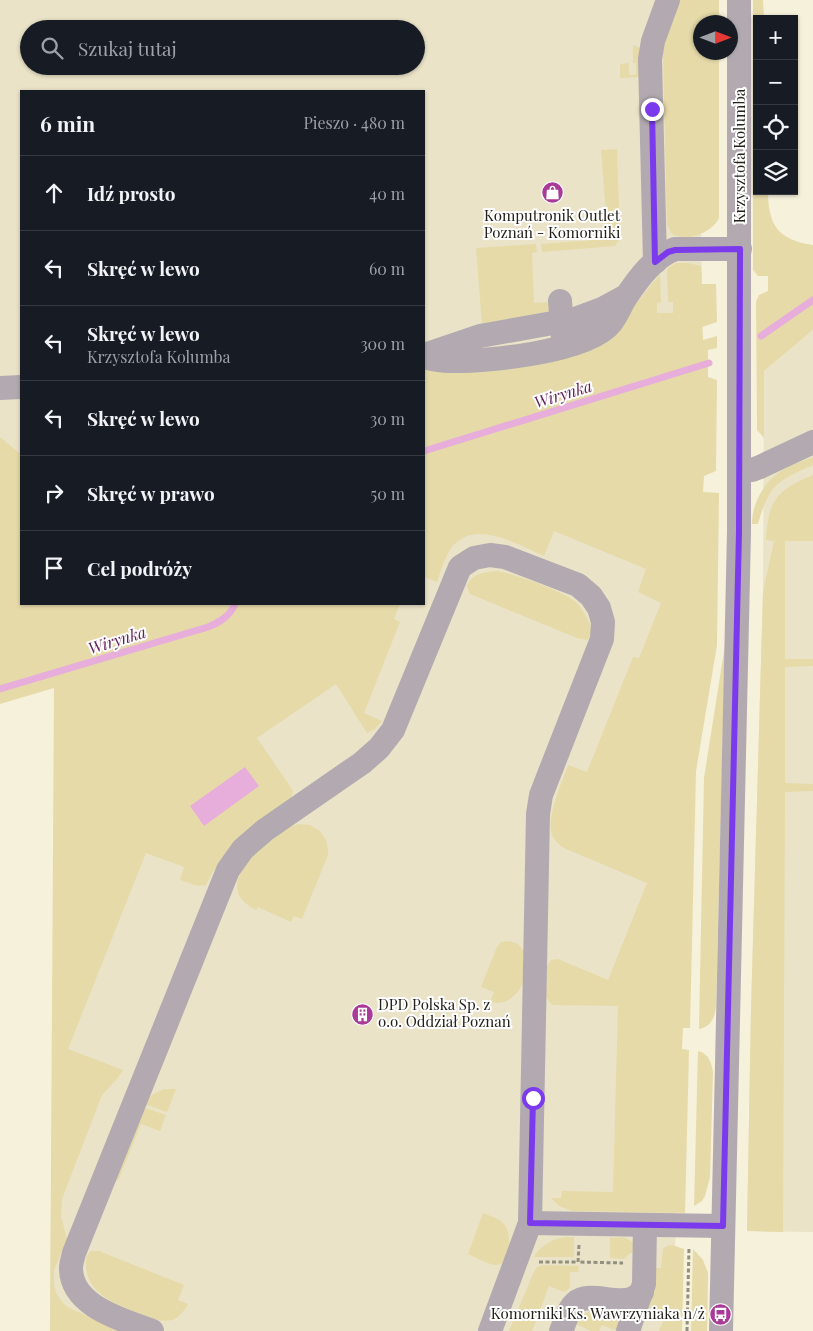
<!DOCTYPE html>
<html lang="pl">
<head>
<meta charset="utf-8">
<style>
  body { margin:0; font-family:"Playfair Display",serif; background:#242831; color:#f1f3f6 }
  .controls { position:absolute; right:15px; top:15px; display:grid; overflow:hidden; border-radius:0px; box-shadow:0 1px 4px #0004 }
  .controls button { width:45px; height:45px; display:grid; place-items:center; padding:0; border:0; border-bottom:1px solid #363941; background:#171b24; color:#f1f3f6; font:25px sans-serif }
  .compass { position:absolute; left:693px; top:15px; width:45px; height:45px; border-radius:50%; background:#171b24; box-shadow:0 1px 4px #0004; rotate:90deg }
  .stop { position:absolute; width:15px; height:15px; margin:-11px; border:4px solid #7c3aed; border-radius:50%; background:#fff }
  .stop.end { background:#7c3aed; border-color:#fff; box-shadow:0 1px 5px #0008 }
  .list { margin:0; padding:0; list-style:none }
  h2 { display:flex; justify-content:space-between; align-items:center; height:65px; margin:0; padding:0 20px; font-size:21px }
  h2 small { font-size:16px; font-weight:400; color:#9ea1a6 }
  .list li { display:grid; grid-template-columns:32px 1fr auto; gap:15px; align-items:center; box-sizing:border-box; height:75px; padding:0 20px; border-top:1px solid #363941 }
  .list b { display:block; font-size:19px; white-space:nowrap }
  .list p { margin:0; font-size:16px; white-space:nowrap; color:#9ea1a6 }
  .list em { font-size:16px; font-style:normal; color:#9ea1a6 }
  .icon { flex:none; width:28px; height:28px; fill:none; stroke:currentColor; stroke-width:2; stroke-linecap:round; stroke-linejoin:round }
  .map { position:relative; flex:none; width:813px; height:1331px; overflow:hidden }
  .search { position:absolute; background:#171b24; box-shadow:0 1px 4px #0004; left:20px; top:20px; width:405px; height:55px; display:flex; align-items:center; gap:12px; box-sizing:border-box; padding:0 18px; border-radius:28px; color:#9ea1a6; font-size:19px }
  .panel { position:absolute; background:#171b24; box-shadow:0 1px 4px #0004; left:20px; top:90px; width:405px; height:515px; border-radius:0px }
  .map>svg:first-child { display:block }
  .built { fill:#eae3c7; fill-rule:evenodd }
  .green { fill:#e6daa9 }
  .water { fill:#e8aedb }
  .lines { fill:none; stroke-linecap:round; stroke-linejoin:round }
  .stream { stroke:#e8aedb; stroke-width:7 }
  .path { stroke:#928f7f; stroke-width:3; stroke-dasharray:4 2.5; stroke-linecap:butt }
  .minor { stroke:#b2aab0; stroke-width:24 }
  .route { stroke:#7c3aed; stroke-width:6 }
  .labels { text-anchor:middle; stroke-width:4; stroke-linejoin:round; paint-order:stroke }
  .street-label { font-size:15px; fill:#232119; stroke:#fff }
  .poi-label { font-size:15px; fill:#232119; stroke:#fff }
  .water-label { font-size:16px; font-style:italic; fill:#64225a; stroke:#fff }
</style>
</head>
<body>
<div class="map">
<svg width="813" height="1331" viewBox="0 0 813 1331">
  <rect width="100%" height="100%" fill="#f5f1db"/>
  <g class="built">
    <path d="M0,0H697L703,340L424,414V91H21V604L0,642ZM29,29H416V66H29Z"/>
    <polygon points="813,330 813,1232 747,1231 751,1010 763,592 764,371"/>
    <polygon points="695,401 673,1331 50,1331 55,716 268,604 424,604 424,489"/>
  </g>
  <g class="green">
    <path d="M680,0H719V22H700V52L719,53V218C712,233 687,242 672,234L667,225L663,53L664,43Z"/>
    <path d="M753,0H763L764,19H757V191H768C768,225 778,240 813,245V330L764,371V438L757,430V421L756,302L759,295L768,291V276H758L753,270Z"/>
    <polygon points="633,45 640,48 640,77 620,78 620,64 629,63 629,75 636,75 636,63 633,63"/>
    <polygon points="617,149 620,238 615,246 542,252 541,244 608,239 601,150"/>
    <polygon points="536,244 537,252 532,253 534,303 550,302 551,311 482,324 476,248"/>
    <path d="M676,263H688L701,266L702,284H716L717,322L702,327L703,340L717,336V348L708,350V377L717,380L716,471L704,476L703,492L719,493L717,645L696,771L690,1028H683L682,1049L689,1050L685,1213L572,1211L559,1206L551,1198H561L562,1191L613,1192L618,1006L552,1005L546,997L547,966L551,960L558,959L608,980L647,883L566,849C560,846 555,841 552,835C546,816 562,783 568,765L587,772L633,657L639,658L661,603L638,592L646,569L554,531L544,556C518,545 475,518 452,547C445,556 441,571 437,582L424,577V369L618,326L660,274L661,302L657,303V313H673V302H668L667,269Z"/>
    <polygon points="0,437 19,453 21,453 21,604 400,604 394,619 400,622 364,713 382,721 375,729 367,733 336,684 257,738 292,789 293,792 291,799 230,847 212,873 206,885 198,886 180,880 184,867 146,853 68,1049 123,1070 117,1079 102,1095 62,1199 61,1216 67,1239 54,1270 54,1285 56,1293 63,1303 69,1308 122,1331 50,1331 54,688 0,704"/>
    <path d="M813,457V465C777,481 769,485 758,524H752C752,513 755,504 760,494C773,471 790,466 813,457Z"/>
    <path d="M813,475V541H785V659H813V666L785,667V783L813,784V791L785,792L783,1232L747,1231L751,1010L763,592L774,541L766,540C768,500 777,490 813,475Z"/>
    <path d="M496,571C510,572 562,591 573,600C580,605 585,614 589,622C591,628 593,635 587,640L577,638L470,594L467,586C471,574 485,572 496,571Z"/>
    <path d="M725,645L716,1006C715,1017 711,1027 699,1029L704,778Z"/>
    <path d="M299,824L310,825L320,831L326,840L328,850V855L302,919L294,916L291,922L258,907L256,910C215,889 250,856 273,839C281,833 289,826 299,824Z"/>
    <path d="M510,941L518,944L524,951V980C519,995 506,1006 490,1002L494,992L481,987L497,947L501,942Z"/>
    <path d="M698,1051C709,1054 711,1062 713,1072L710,1177L705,1196L702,1201L694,1206Z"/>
    <polygon points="164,1089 176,1089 167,1112 144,1104 152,1095"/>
    <polygon points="143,1107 166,1115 160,1131 141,1124 118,1181 116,1178"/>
    <path d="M483,1213C490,1216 499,1218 504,1224C512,1232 511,1264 497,1265C491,1266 475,1257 468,1254Z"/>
    <path d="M567,1237H574V1257H534C540,1245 554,1238 567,1237Z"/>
    <polygon points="624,1237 633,1242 636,1253 630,1253 624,1259 610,1258 610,1238"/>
    <polygon points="672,1245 684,1249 682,1331 659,1331 666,1315 649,1308 654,1290 655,1268 661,1268 663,1249 666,1246"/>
    <polygon points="693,1249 703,1260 708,1273 707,1331 691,1331"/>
    <path d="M91,1251H99L184,1285L178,1300L188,1304C184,1311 180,1317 172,1320C161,1323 149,1317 138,1313C116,1304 86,1294 86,1264C86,1258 87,1254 91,1251Z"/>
    <polygon points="542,1265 579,1266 578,1272 570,1272 570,1288 564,1292 549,1286 532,1331 509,1331 533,1274 537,1267"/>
    <polygon points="592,1310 617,1314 620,1319 617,1331 602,1325 599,1331 591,1331 576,1324 582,1315"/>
  </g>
  <polygon class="water" points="245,767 259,786 204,826 190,806"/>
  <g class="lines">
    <g class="stream">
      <polyline points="761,336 813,300"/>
      <polyline points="424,451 709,363"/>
      <path d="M0,689L208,627C220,622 230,616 235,604"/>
    </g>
    <g class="path">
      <polyline points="579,1245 578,1262 623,1263"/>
      <polyline points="539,1262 578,1262"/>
      <polyline points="687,1331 689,1248"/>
    </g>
    <g class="minor">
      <polyline points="655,262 650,59 653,41 668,0"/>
      <polyline points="560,301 563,338"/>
      <polyline points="424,355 480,336 575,319 602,309 626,296"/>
      <path d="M424,357C432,359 441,361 450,361C486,362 588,352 611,323C617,315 621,305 626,297C638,279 654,257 675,249H740"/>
      <polyline points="0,388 21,387"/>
      <polyline points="740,470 752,470 760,467 813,442"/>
      <polyline points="530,1223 723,1226"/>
      <path d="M152,1331C124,1320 71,1307 71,1268C71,1263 73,1258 74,1253L228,870L243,849L265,830L362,763L379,748L393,730L460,567L474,558L490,555L505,557L578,585L591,596L599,608L603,622L602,639L541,795L538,814L530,1223L490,1331"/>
      <path d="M561,1331C565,1323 568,1309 575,1303C587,1292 610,1302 625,1300C631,1300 637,1296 642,1292"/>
      <polyline points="628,1331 644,1284 645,1225"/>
      <polyline points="721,1331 739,532 739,0"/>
    </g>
  </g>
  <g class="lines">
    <polyline class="route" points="533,1098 530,1223 723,1226 739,532 740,249 675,250 668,252 655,262 652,109"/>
  </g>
  <defs>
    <symbol id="shop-disc" viewBox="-11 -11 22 22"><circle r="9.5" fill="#a93a98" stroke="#fff"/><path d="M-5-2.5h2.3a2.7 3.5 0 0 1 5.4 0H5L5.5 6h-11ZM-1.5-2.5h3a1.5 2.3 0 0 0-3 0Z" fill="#fff"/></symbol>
    <symbol id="building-disc" viewBox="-11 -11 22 22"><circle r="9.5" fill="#a93a98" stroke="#fff"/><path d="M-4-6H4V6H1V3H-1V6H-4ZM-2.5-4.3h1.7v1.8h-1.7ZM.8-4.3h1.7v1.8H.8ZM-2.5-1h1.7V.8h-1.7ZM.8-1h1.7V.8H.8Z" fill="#fff"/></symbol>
    <symbol id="bus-disc" viewBox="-11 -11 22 22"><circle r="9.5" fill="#a93a98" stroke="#fff"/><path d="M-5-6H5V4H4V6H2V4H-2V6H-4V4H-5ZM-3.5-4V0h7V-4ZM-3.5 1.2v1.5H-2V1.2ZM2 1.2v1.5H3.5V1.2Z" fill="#fff"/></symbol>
  </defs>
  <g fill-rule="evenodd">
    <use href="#shop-disc" x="540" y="180" width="25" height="25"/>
    <use href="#building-disc" x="350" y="1002" width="25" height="25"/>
    <use href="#bus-disc" x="708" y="1302" width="25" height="25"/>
  </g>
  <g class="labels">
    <g class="street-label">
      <text transform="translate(740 156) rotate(-90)" y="5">Krzysztofa Kolumba</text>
    </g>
    <g class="poi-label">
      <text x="552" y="221">Komputronik Outlet<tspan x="552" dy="17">Poznań - Komorniki</tspan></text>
      <text x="378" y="1010" text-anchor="start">DPD Polska Sp. z<tspan x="378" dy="17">o.o. Oddział Poznań</tspan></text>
      <text x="705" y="1319" text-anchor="end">Komorniki Ks. Wawrzyniaka n/ż</text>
    </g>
    <g class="water-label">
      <text transform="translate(563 394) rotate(-17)" y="6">Wirynka</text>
      <text transform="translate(117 640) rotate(-17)" y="6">Wirynka</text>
    </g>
  </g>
</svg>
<div class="controls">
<button>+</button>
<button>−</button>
<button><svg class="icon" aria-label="locate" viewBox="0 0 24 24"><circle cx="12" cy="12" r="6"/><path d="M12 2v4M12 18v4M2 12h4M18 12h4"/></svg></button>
<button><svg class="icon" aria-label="layers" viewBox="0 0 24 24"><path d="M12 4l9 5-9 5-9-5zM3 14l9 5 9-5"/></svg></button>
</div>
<svg class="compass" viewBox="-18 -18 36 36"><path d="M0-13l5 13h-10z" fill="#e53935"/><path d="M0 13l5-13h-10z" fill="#9ea1a6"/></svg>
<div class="stop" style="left:533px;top:1098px"></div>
<div class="stop end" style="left:652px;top:109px"></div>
<div class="search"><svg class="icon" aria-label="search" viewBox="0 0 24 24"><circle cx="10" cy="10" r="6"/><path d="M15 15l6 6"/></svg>Szukaj tutaj</div>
<section class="panel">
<h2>6 min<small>Pieszo · 480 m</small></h2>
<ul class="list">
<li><svg class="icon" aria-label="ahead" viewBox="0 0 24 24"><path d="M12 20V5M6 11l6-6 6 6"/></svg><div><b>Idź prosto</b></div><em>40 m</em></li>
<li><svg class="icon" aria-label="left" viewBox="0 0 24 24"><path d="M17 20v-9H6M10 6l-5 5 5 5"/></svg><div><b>Skręć w lewo</b></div><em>60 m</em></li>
<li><svg class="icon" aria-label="left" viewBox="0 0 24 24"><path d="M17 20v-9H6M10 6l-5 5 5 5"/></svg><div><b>Skręć w lewo</b><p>Krzysztofa Kolumba</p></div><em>300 m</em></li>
<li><svg class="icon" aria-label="left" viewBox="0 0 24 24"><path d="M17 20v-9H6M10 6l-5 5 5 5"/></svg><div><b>Skręć w lewo</b></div><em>30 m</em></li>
<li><svg class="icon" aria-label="right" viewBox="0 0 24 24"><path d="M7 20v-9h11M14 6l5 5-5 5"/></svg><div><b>Skręć w prawo</b></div><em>50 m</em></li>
<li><svg class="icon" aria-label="arrive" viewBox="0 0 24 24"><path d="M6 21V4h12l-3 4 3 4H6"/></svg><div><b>Cel podróży</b></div></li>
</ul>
</section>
</div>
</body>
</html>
